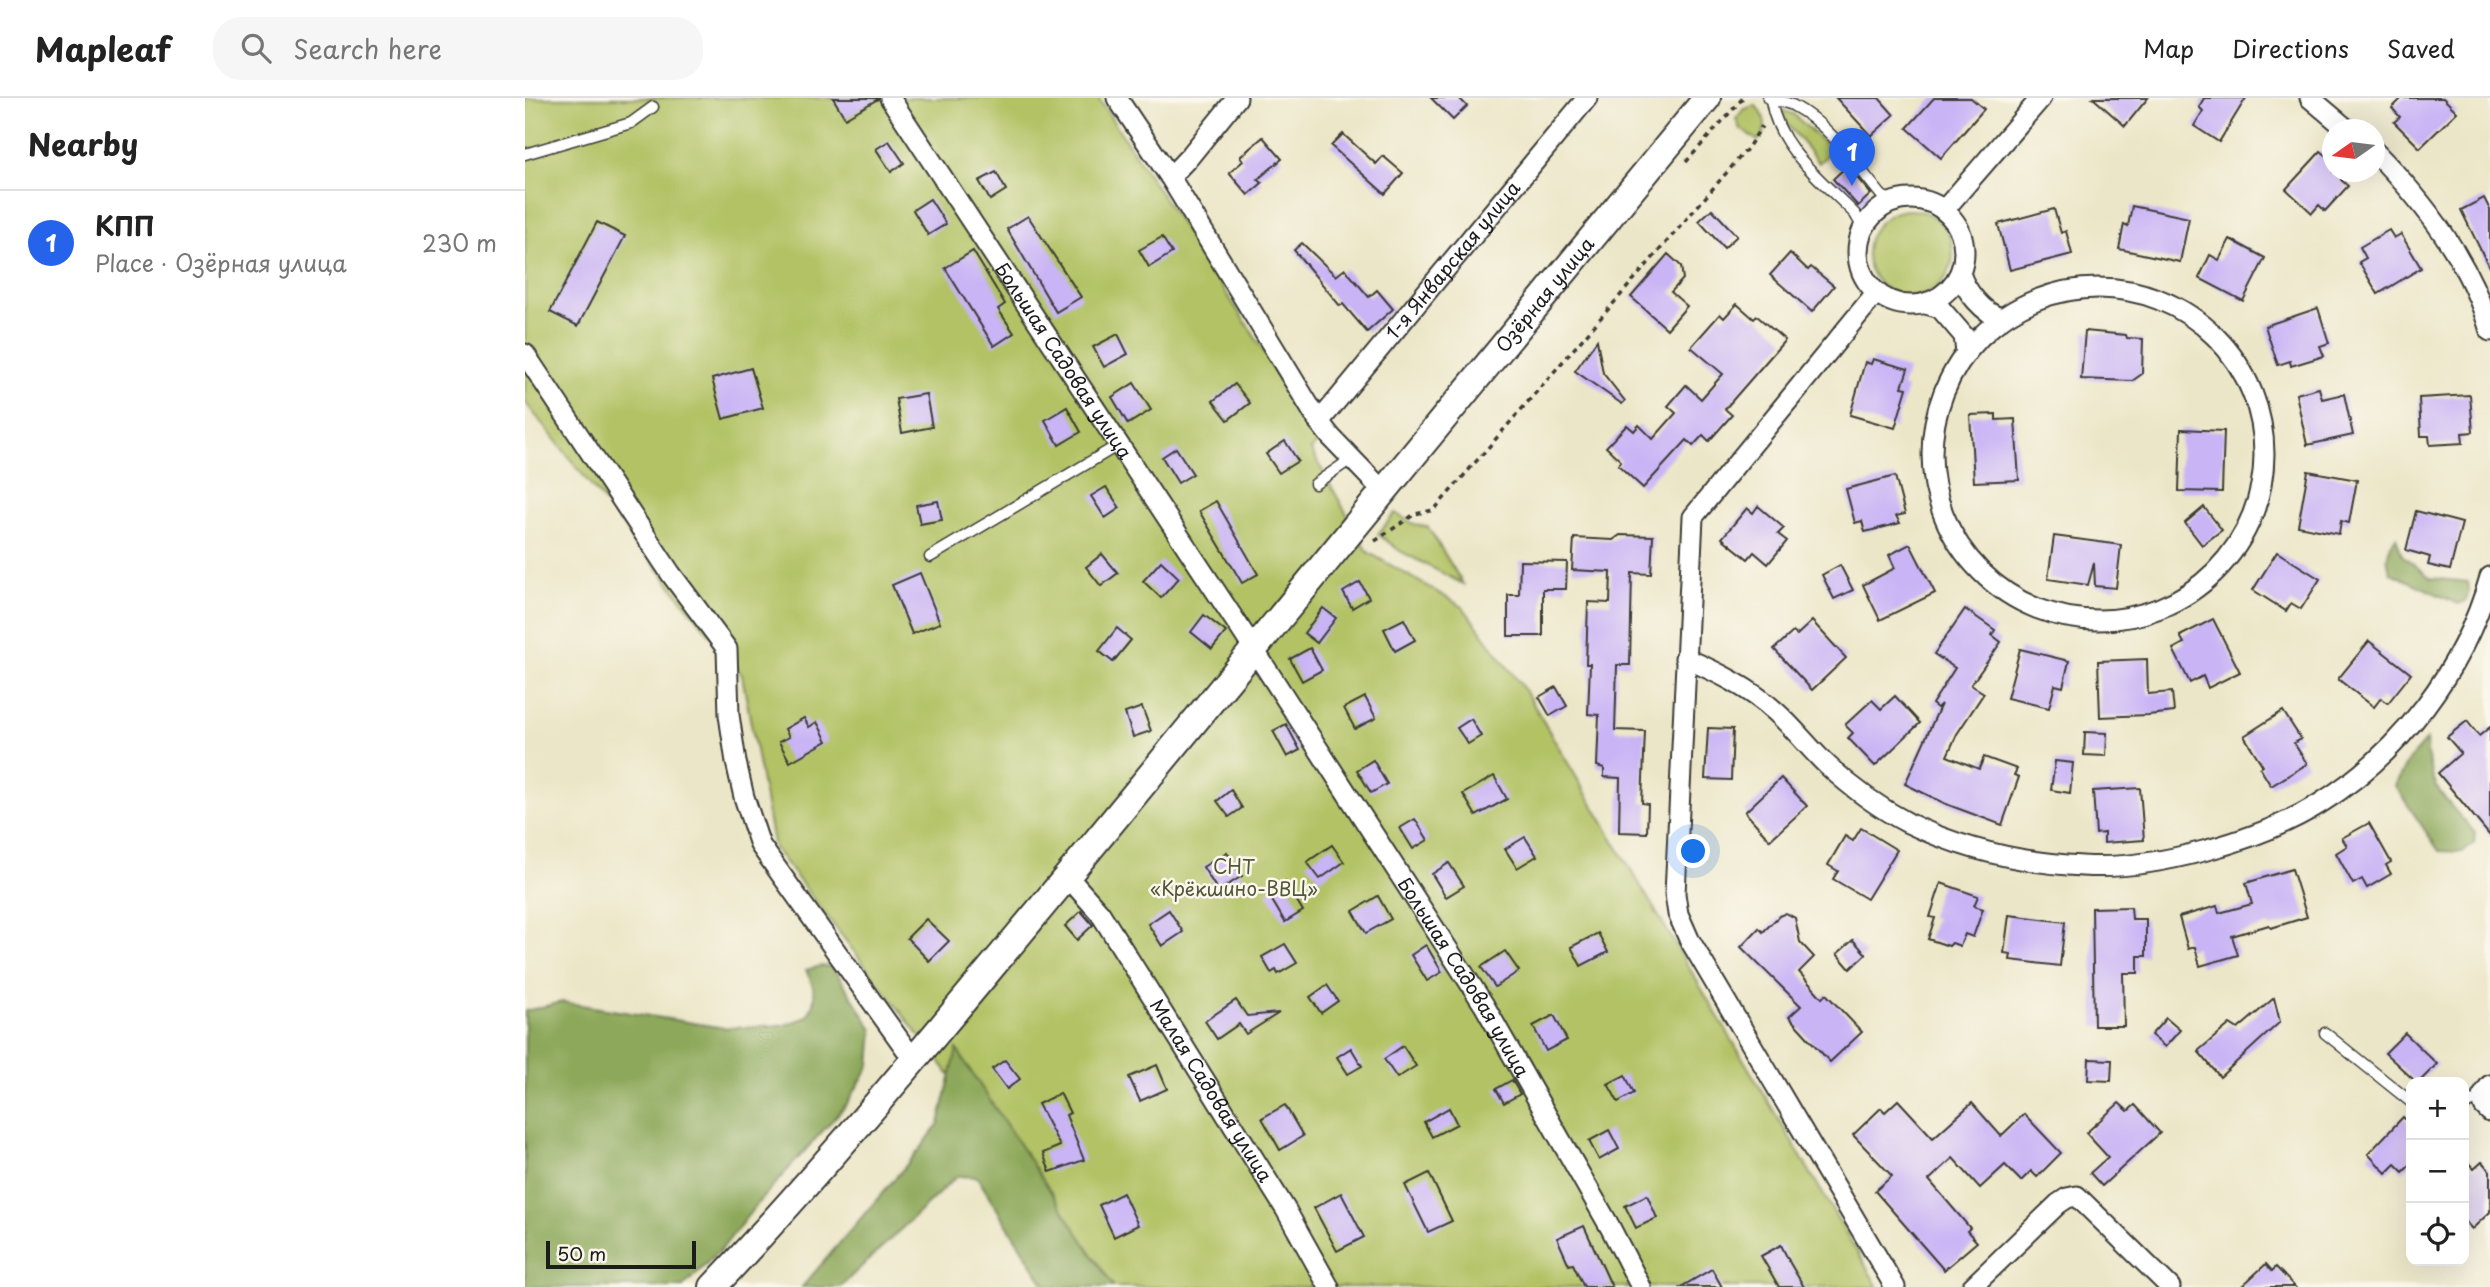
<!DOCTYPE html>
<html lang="en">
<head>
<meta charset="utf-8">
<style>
  body { margin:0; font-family:"Playpen Sans",sans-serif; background:#f6f6f6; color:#222 }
  .controls { position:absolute; right:21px; bottom:21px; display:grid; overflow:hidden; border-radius:14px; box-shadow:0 7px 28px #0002 }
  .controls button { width:63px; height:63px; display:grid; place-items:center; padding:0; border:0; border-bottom:2px solid #e0e0e0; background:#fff; color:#222; font:35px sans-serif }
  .compass { position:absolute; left:1797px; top:21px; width:63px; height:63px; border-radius:50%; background:#fff; box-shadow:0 7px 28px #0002; rotate:256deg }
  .scale { position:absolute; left:21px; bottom:18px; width:150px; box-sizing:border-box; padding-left:7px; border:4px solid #1c1c1c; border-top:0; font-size:19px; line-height:24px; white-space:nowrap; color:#1c1c1c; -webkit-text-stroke:5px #fbf7ec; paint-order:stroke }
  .you { position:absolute; left:1169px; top:754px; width:24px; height:24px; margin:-18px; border:5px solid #fff; border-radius:50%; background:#1a73e8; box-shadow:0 0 0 10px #1a73e833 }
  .badge { display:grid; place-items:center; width:46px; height:46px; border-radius:50%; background:#2563eb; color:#fff; font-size:23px; font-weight:700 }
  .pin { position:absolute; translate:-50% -58px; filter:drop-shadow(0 2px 4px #0008) }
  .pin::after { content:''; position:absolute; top:37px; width:24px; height:21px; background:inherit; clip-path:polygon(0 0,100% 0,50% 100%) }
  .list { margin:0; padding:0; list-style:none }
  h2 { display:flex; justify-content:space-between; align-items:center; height:91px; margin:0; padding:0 28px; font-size:30px }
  h2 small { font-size:23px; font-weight:400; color:#767676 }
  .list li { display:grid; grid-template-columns:46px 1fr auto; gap:21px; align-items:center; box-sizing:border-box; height:105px; padding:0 28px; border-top:2px solid #e0e0e0 }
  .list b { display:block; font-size:26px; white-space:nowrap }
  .list p { margin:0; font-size:23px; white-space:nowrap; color:#767676 }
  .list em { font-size:23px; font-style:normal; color:#767676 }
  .icon { flex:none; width:38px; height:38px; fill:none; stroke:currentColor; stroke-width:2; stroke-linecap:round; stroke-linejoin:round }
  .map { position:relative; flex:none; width:1965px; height:1189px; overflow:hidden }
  header { display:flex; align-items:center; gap:42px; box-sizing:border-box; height:98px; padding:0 35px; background:#fff; border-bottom:2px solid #e0e0e0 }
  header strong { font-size:33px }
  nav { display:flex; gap:38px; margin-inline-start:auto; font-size:24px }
  .search { width:490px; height:63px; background:#f6f6f6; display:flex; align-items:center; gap:18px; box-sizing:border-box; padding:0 24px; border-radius:28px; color:#767676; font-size:26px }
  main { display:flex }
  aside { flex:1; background:#fff }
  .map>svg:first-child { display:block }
  .green { fill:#b2c265; stroke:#676f40; stroke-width:2 }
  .forest { fill:#8da85a; stroke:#54623b; stroke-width:2 }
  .building { fill:#c9b4f5 }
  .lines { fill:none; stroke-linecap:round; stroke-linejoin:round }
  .service-casing { stroke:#3b3a36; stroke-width:13 }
  .minor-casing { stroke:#3b3a36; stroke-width:23 }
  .secondary-casing { stroke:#3b3a36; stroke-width:30 }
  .path { stroke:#3b3a36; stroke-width:3.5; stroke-dasharray:5 5; stroke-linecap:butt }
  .service { stroke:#fff; stroke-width:10 }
  .minor { stroke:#fff; stroke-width:19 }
  .secondary { stroke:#fff; stroke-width:26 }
  .labels { text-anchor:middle; stroke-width:5; stroke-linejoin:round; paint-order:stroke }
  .street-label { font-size:19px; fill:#1c1c1c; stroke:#fbf7ec }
  .park-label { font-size:19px; fill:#505636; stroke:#fbf7ec }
</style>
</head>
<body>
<header>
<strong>Mapleaf</strong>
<div class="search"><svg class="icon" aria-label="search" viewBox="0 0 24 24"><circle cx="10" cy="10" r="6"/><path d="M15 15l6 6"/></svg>Search here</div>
<nav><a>Map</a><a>Directions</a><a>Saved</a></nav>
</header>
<main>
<aside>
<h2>Nearby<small></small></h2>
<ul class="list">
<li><span class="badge">1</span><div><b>КПП</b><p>Place · Озёрная улица</p></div><em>230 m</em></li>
</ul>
</aside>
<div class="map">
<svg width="1965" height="1189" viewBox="0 0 1965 1189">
  <rect width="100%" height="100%" fill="#fbf7ec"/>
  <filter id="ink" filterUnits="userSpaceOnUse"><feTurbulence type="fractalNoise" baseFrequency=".0143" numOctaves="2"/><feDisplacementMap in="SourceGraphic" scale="14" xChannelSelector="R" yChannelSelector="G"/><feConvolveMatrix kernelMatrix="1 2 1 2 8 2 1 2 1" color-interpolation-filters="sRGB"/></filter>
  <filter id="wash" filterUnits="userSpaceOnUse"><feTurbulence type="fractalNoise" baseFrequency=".00686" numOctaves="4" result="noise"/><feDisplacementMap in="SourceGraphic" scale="28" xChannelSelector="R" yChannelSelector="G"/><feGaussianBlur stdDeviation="1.57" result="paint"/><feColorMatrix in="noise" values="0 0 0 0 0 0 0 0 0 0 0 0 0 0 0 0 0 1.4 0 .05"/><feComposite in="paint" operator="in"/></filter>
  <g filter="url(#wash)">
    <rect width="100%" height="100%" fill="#ece6c8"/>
    <g class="green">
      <polygon points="0,0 573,0 725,231 793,344 786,352 843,454 938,509 1001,594 1353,1189 589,1189 249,750 217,577 0,304"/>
      <path d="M1230,7C1241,18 1244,31 1233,43L1215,30L1211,21L1218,12Z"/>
      <polygon points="1257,12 1268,16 1307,52 1294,65 1262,26"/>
      <circle cx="1385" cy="155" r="43"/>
      <polygon points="870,415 889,426 903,429 938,486 875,453 853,436"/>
    </g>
    <g class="forest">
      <path d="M1871,439L1877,457L1906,480L1943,484L1944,492L1941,503L1933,506L1866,475C1860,461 1862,452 1871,439Z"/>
      <path d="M1901,642C1904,692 1919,699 1950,735L1949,746L1937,754L1914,753L1870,688L1882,664Z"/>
      <path d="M296,868L308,869L348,932L345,967L322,1006L232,1106L199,1148L158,1189H0V913L37,904L200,930L260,927L282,919C293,899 291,893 281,872Z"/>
      <polygon points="432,951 445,972 589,1189 521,1189 452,1079 432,1078 315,1189 277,1189 396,1050 414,1025"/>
    </g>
    <g id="blocks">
      <g class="building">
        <polygon points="308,0 353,0 353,1 320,20"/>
        <polygon points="906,0 934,0 942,8 928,22"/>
        <polygon points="1311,0 1354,0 1369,17 1346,38"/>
        <polygon points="1409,0 1446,0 1459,11 1416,60 1382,30"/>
        <polygon points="1568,0 1623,0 1600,28"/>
        <polygon points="1679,0 1721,0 1694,44 1669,28 1678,13 1674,9"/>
        <polygon points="1877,0 1918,0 1932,14 1895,50 1869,24 1875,19 1867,10"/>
        <polygon points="818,36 851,66 858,58 878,75 860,96 806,48"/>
        <polygon points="738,39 757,61 733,81 737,85 723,97 704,75 718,63 715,59"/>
        <polygon points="364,43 379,65 366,74 351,51"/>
        <polygon points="1796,53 1808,63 1808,74 1824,74 1816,82 1823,88 1800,113 1794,107 1787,115 1761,91"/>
        <polygon points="1322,68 1346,96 1333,108 1308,81"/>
        <polygon points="471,74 481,92 465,102 454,83"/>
        <polygon points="1959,100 1965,112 1965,171 1936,112"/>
        <polygon points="405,101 421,126 403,137 388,112"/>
        <polygon points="1607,108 1664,120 1655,164 1594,151 1599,126 1603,128"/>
        <polygon points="1187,111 1212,138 1199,150 1174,123"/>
        <polygon points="1529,111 1536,135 1541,133 1547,156 1485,172 1473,126"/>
        <polygon points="503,118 556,199 531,214 482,131"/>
        <polygon points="72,124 100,138 53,228 25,214"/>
        <polygon points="1864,132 1869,140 1876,136 1896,170 1853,196 1834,164 1841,160 1835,149"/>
        <polygon points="637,139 647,155 624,169 614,152"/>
        <polygon points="1705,141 1740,160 1718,203 1674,180 1685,157 1694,162"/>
        <polygon points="777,145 811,178 820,171 844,199 852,192 868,211 842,234 818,206 815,208 769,152"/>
        <polygon points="448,153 480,206 473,211 489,235 469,248 420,170"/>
        <polygon points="1265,155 1283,172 1286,169 1309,188 1287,214 1245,177"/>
        <polygon points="1143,156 1156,168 1158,181 1146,194 1162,208 1142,231 1106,199"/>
        <polygon points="1212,206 1229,221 1232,218 1260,242 1200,311 1207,317 1184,343 1178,337 1168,348 1162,342 1118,390 1093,367 1096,363 1081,349 1102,327 1109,333 1114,327 1128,341 1151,315 1143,308 1161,287 1176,301 1198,276 1166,249 1195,216 1199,220"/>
        <polygon points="1793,210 1804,245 1795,248 1799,258 1766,268 1765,263 1753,267 1740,228"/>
        <polygon points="1560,233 1601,237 1602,240 1618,241 1617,276 1607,283 1556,281"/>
        <polygon points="593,236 603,256 579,269 568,249"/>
        <polygon points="1072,242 1078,275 1100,303 1097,306 1050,273"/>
        <polygon points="1348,261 1383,271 1377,289 1382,290 1370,330 1325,317 1340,264 1346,266"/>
        <polygon points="226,270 238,310 198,321 187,281"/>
        <polygon points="609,285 626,312 603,326 587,299"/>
        <polygon points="710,286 725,305 703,322 688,303"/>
        <polygon points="1794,290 1797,301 1819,296 1828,337 1782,347 1771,296"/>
        <polygon points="401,296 407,329 377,335 371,301"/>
        <polygon points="1945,297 1948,334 1937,335 1938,345 1905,347 1904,338 1896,338 1894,300"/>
        <polygon points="542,309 556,334 534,347 520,322"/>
        <polygon points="1471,316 1471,322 1490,321 1494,382 1449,384 1445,317"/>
        <polygon points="1656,331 1699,333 1697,394 1654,393"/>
        <polygon points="760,343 773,363 754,375 741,356"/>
        <polygon points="651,350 668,376 653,385 637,359"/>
        <polygon points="1783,373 1832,382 1824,425 1816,423 1814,436 1773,428"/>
        <polygon points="1370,378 1380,416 1371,418 1375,425 1340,434 1337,423 1330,425 1321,391"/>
        <polygon points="581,389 595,410 580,420 566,398"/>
        <polygon points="413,403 417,422 395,426 391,407"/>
        <polygon points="691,403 733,476 717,485 674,413"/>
        <polygon points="1233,408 1259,430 1253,436 1262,443 1243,466 1229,454 1223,461 1197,440 1222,410 1228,415"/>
        <polygon points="1679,409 1697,432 1677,447 1660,425"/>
        <polygon points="1891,413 1937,425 1925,472 1903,467 1905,459 1881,452"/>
        <polygon points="1095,437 1128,438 1126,476 1107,475 1105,567 1092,567 1090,632 1120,633 1117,705 1123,706 1122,735 1094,734 1095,680 1079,679 1079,670 1072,668 1074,617 1063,616 1065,566 1061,566 1063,504 1085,505 1086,474 1047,472 1049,440 1088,442"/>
        <polygon points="1529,438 1596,447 1591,490 1570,488 1569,465 1563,487 1523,481"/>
        <polygon points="1385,446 1410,495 1355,522 1338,487 1370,470 1364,457"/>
        <polygon points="1752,454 1795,481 1776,511 1766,505 1761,513 1728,492"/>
        <polygon points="577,456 593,475 576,488 561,469"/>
        <polygon points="636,463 654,480 636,500 618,483"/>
        <polygon points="995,463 1042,464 1041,491 1018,491 1018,538 983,538 983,497 994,497"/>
        <polygon points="1315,467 1328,492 1309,501 1297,477"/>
        <polygon points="395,475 415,525 387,536 367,487"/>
        <polygon points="835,484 844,500 827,510 818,494"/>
        <polygon points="798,510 811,520 792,545 779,535"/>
        <polygon points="1440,511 1470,532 1467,537 1476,544 1446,587 1459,595 1432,636 1422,658 1454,671 1459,659 1492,671 1489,677 1494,679 1477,727 1421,706 1380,686 1416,606 1412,610 1407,606 1430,570 1409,556"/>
        <polygon points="679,517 701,534 687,551 666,534"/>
        <polygon points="879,521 890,542 870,553 859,531"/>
        <polygon points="1688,521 1715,574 1683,590 1678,578 1665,585 1648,551 1659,545 1655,538"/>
        <polygon points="1287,523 1321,560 1287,592 1249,551 1268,534 1272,537"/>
        <polygon points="592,530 606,542 588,564 574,553"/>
        <polygon points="1844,543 1886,576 1863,605 1856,600 1849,609 1813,581"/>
        <polygon points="785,550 797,572 777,583 765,561"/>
        <polygon points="1495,551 1544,563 1538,589 1530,587 1524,610 1482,600"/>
        <polygon points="1622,561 1623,596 1647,594 1649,614 1623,617 1575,619 1573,563"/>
        <polygon points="1031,589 1042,608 1025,618 1014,599"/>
        <polygon points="1370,598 1395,625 1350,668 1323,640 1328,635 1320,627 1347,602 1356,611"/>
        <polygon points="840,599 851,620 830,631 819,610"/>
        <polygon points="617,609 626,633 608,639 600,615"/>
        <polygon points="1758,613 1776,641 1769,645 1782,666 1746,688 1735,670 1738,668 1719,638"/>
        <polygon points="279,620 284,629 292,624 302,643 265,664 254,644 264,639 260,631"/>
        <polygon points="946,621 956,638 943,646 932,630"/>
        <polygon points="1942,623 1954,638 1965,629 1965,738 1913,675 1936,655 1922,639"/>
        <polygon points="761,626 775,652 762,659 748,633"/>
        <polygon points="1183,630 1208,631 1206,682 1180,681"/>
        <polygon points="1560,634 1582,635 1581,658 1559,657"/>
        <polygon points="848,662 862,686 846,695 832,672"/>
        <polygon points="1530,663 1548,665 1545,695 1526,692"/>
        <polygon points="969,678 982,701 951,718 938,696"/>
        <polygon points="1256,680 1282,708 1245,742 1220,714"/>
        <polygon points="1615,690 1619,742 1579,745 1579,735 1571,736 1568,693"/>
        <polygon points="706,692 717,710 704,719 692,703"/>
        <polygon points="890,721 903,742 888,751 875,730"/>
        <polygon points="1844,725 1866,764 1861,767 1866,776 1842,790 1837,781 1828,786 1811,755 1822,748 1817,740"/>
        <polygon points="1336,730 1372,752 1342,801 1308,781 1313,773 1303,767 1320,738 1328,743"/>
        <polygon points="1000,739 1012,758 992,770 980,751"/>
        <polygon points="807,747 819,764 795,781 782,764"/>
        <polygon points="702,754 717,778 693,793 678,769"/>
        <polygon points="924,765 939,788 921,799 907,776"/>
        <polygon points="1767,771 1782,819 1746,830 1744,827 1707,838 1713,857 1675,868 1670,849 1663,851 1654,819 1692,808 1694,815 1727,806 1721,785"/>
        <polygon points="760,783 778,813 760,824 742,794"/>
        <polygon points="1416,785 1453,798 1449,808 1458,811 1448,839 1440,836 1435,848 1427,845 1424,848 1403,841 1410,820 1405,819"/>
        <polygon points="853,798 866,821 841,835 828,813"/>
        <polygon points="1606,809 1607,821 1621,821 1621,858 1613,858 1613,875 1598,875 1599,928 1569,928 1567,810"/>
        <polygon points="644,812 658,834 637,848 623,826"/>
        <polygon points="556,813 568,827 552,842 540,828"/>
        <polygon points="1261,815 1270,820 1275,844 1289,859 1274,874 1297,900 1301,896 1337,934 1305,964 1264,919 1276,908 1216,849 1234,830 1238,834 1254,818"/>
        <polygon points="1484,817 1540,824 1535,868 1485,862 1486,856 1479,855"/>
        <polygon points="401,821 424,843 404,863 382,840"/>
        <polygon points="1073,835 1083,854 1056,868 1046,849"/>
        <polygon points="1328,842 1341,856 1325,871 1312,856"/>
        <polygon points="760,846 772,865 753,876 751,872 746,875 737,859"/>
        <polygon points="901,847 917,874 902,883 886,857"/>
        <polygon points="980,853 994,873 970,889 956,869"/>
        <polygon points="802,887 813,903 796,915 785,899"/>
        <polygon points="1749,900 1755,924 1695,979 1673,953 1705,926 1713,931"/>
        <polygon points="711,902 722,918 754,915 721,936 714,926 692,941 680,923"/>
        <polygon points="1029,917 1042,942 1021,953 1008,928"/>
        <polygon points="1641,920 1655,932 1640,949 1626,937"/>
        <polygon points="1880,935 1912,966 1894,984 1891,984 1860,955"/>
        <polygon points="878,948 891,968 872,980 859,961"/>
        <polygon points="826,950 837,968 823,976 812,959"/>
        <polygon points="1564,961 1587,962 1586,983 1563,982"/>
        <polygon points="480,962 495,981 482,991 467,971"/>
        <polygon points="632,967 642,991 615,1003 604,979"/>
        <polygon points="1100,977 1109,995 1093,1004 1083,986"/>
        <polygon points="987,982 995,996 979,1005 971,991"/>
        <polygon points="535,995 545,1015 541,1017 559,1062 525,1074 518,1055 535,1048 513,1006"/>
        <polygon points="1373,1002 1408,1040 1447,1005 1476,1038 1499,1016 1536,1055 1512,1079 1506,1073 1496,1083 1480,1067 1455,1090 1428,1060 1404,1082 1445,1130 1442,1133 1452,1144 1419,1172 1350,1093 1367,1078 1328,1037 1356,1010 1360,1014"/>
        <polygon points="1594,1005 1603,1013 1610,1007 1635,1035 1577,1088 1565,1075 1583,1059 1561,1035"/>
        <polygon points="760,1007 778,1038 755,1052 737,1020"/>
        <polygon points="924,1010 932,1026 907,1039 899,1024"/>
        <polygon points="1878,1019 1886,1027 1886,1066 1878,1074 1870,1066 1861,1075 1843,1056"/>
        <polygon points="1084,1032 1094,1051 1074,1062 1064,1043"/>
        <polygon points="1939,1060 1949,1071 1957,1064 1965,1073 1965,1114 1947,1131 1939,1122"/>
        <polygon points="904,1075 927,1123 903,1134 880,1087"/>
        <polygon points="598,1095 613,1127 589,1139 574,1107"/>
        <polygon points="816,1095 839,1139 812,1153 789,1110"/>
        <polygon points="1122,1097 1132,1120 1111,1130 1100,1108"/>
        <polygon points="1059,1128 1087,1189 1059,1189 1048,1166 1044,1167 1032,1140"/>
        <polygon points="1256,1147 1265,1165 1279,1189 1254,1189 1236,1158"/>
        <polygon points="1741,1166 1747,1173 1751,1169 1770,1189 1716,1189"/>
        <polygon points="1187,1171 1197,1189 1156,1189"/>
      </g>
    </g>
  </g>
  <g filter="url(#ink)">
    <use href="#blocks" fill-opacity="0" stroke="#3b3a36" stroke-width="2"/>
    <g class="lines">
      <defs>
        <g id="service">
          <path d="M1243,0C1251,4 1261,3 1269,8C1305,27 1331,67 1357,98L1368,104"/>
          <path d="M1246,2C1253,51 1298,83 1330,116L1338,130"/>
          <polyline points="0,56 106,25 128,9"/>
          <polyline points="790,386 826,361"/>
          <polyline points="405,459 595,346"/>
          <polyline points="1800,935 1886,1004"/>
          <polyline points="1939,1007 1957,999"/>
        </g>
        <g id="minor">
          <path id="s1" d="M365,0L713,527L959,907L1085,1129L1116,1189"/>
          <polyline points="592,0 645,79 794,324 806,339 858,393"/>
          <polyline points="1785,0 1823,32"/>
          <path d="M1850,54C1900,105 1945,163 1965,233"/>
          <polyline points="645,79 665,58 712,0"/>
          <circle cx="1386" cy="154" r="53"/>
          <polyline points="1419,112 1516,0"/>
          <path d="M1435,175C1440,192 1458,216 1477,220"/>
          <circle cx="1573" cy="356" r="166"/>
          <polyline points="1351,195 1168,419 1150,796 1153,816 1164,841 1370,1189"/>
          <polyline points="1401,206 1415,210 1439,238 1441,255"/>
          <polyline points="0,256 146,476 202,551 204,617 211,664 219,699 235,747 388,961"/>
          <path id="s2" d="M794,324L1062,0"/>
          <path d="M1160,560C1192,574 1225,590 1251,614C1269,630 1284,650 1302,667C1326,689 1354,710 1383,725C1437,751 1497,765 1557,768C1627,773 1734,743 1794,706C1875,656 1939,571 1965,479"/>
          <path id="s3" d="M542,778L575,815L761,1112L804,1189"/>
          <polyline points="1965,987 1957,999 1959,1008 1965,1014"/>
          <polyline points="1447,1189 1533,1106 1542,1100 1552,1098 1645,1189"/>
        </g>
        <g id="secondary">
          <path id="s4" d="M188,1189C318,1051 438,903 559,758C768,506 973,252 1182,0"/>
        </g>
      </defs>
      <use href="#service" class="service-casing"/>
      <use href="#minor" class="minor-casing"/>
      <use href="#secondary" class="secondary-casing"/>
      <g class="path">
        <polyline points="1161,64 1218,0"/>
        <polyline points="850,443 890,416 909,412 1159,124 1222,51 1237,28"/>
      </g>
      <use href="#service" class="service"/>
      <use href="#minor" class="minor"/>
      <use href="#secondary" class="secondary"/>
    </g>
  </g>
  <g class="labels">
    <g class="street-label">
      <text dy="7" stroke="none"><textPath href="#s2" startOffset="210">1-я Январская улица</textPath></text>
      <text dy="7" stroke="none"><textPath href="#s4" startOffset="1295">Озёрная улица</textPath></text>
      <text dy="7" stroke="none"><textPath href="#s1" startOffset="315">Большая Садовая улица</textPath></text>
      <text dy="7" stroke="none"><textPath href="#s1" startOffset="1050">Большая Садовая улица</textPath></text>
      <text dy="7" stroke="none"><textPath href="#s3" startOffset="259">Малая Садовая улица</textPath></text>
    </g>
    <g class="park-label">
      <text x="709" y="776">СНТ<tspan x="709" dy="22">«Крёкшино-ВВЦ»</tspan></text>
    </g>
  </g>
</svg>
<div class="controls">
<button>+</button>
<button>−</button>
<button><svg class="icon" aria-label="locate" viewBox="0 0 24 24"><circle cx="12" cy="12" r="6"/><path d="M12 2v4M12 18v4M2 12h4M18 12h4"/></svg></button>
</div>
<svg class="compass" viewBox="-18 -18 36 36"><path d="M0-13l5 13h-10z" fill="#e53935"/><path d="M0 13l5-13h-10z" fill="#767676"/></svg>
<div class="scale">50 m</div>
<div class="you"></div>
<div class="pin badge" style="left:1327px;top:88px">1</div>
</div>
</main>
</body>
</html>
